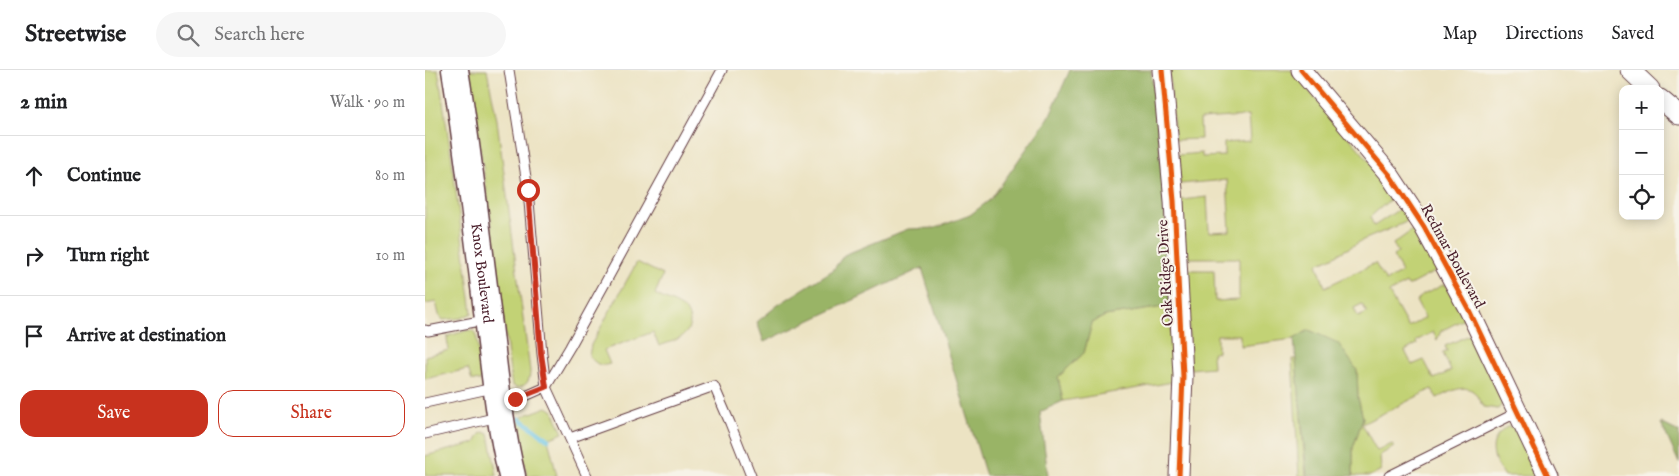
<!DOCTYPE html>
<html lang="en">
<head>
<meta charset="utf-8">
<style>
  body { margin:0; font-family:"IM FELL English",serif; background:#f6f6f6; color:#202124 }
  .controls { position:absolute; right:15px; top:15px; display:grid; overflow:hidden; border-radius:10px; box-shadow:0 2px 12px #0003 }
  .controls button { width:45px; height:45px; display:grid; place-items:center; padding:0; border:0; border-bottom:1px solid #e0e0e0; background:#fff; color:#202124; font:25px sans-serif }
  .stop { position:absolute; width:15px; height:15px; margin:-11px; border:4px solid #c8321e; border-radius:50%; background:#fff }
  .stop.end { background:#c8321e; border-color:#fff; box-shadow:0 1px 5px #0008 }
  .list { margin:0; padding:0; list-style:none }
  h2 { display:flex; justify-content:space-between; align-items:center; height:65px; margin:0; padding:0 20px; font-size:21px }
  h2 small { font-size:16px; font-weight:400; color:#757577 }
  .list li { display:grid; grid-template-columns:32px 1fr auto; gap:15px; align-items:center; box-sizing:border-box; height:80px; padding:0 20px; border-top:1px solid #e0e0e0 }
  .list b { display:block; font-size:19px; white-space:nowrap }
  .list em { font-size:16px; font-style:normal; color:#757577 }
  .actions { display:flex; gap:10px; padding:15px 20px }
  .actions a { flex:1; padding:11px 0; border:1px solid #c8321e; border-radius:15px; text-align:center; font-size:18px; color:#c8321e }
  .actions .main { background:#c8321e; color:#fff }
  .icon { flex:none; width:28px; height:28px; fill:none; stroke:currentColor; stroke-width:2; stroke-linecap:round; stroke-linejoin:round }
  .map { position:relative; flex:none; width:1254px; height:406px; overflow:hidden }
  header { display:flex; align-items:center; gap:30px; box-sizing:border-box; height:70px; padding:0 25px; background:#fff; border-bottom:1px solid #e0e0e0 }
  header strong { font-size:24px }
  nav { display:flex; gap:28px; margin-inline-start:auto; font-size:18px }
  .search { width:350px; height:45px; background:#f6f6f6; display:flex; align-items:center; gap:12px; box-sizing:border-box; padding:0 18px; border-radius:28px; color:#757577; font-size:19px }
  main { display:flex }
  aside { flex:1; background:#fff }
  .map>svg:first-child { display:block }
  .green { fill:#c2d275; stroke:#867850; fill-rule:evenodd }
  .forest { fill:#99b466; stroke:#726a48 }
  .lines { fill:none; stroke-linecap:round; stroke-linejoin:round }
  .stream { stroke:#69c5e7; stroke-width:5 }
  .lane-casing { stroke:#623c42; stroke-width:11 }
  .street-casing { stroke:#623c42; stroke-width:21 }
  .secondary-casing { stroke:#623c42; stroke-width:29 }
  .lane { stroke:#fff; stroke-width:9 }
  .street { stroke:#fff; stroke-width:19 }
  .secondary { stroke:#fff; stroke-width:26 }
  .cycleway-casing { stroke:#f7f3e8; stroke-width:8 }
  .cycleway { stroke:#e8590c; stroke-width:5 }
  .route { stroke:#c8321e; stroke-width:6 }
  .labels { text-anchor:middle; stroke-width:4; stroke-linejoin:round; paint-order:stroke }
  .street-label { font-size:15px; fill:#4a1f2b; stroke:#f7f3e8 }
</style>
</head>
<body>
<header>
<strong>Streetwise</strong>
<div class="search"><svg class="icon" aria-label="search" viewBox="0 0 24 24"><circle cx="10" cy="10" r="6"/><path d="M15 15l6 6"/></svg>Search here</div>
<nav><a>Map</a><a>Directions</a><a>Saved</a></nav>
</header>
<main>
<aside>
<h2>2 min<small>Walk · 90 m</small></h2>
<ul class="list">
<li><svg class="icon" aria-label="ahead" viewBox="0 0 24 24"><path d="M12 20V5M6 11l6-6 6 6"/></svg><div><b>Continue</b></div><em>80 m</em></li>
<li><svg class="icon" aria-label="right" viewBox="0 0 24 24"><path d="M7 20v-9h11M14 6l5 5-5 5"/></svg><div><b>Turn right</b></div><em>10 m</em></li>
<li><svg class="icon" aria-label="arrive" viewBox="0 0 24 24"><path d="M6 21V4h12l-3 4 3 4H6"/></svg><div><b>Arrive at destination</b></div></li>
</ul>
<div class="actions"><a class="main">Save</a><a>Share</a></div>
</aside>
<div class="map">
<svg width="1254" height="406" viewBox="0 0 1254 406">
  <rect width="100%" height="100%" fill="#f7f3e8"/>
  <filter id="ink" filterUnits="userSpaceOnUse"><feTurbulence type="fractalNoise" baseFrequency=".02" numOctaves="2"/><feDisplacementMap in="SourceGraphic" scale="10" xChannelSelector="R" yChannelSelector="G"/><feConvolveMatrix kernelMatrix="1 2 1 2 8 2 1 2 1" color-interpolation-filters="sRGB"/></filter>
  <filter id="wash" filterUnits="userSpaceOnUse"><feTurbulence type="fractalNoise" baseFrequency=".0096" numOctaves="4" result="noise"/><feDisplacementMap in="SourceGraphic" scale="20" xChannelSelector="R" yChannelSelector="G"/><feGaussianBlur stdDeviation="1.12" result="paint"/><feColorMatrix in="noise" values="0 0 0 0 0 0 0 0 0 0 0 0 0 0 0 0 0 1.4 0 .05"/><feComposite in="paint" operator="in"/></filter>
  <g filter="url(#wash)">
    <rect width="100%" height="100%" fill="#ece3c3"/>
    <g class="green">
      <polygon points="0,0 13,0 26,84 47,243 37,248 18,250 14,245 11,232 0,234"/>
      <path d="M43,0H62L72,50L105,301C105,310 102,316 92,318L87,315L86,310L66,150Z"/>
      <path d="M744,0H866L953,101L968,127L945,147L949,156L976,138L985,149L979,153L938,170L906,188L892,194L900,217L950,193L961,211L977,202L968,186L973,182L968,174L989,159L995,165L1015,199L983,216L981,213L964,223L983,257L1000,248L991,231L998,225L1018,215H1021L1039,249L1016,261L1012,270L1008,262L991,271L992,274L980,281L987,295L999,290L1009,309L1026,301L1018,283L1022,281L1020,276L1047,264L1079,332L1073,339L1059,337C1055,333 1053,327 1050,323C1040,312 1023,323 1012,328L1007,319L937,354L952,381L967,374L969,377L955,385L956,400L945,406H928V378L938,348L933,328L932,300L893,264L884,260L869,269L815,276V265H792V282L787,283L788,297L765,299L762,200H789L790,231L814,230V188H761L757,130L782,127L784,162L805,161L802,110L755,114L753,85L777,83V87L799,86V73L825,71L823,46L775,49L776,69L750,70ZM937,234L942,243L933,247L929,238Z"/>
      <path d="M212,192L238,205L230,224C238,229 250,232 258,238C262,240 264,246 265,251C265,268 247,271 234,276L228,262L179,280L185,294C175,297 171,294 164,286L166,275Z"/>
      <polygon points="745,236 748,312 638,331 633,307 659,283 667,253 680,246"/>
      <polygon points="44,260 48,261 51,264 57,303 57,308 55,311 47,310 43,299 0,309 0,286 24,280 22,270 23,266"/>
      <polygon points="867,289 871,289 881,406 874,406"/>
      <polygon points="122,337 128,341 138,363 123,369 132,406 102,406 92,352 98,346"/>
      <path d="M1082,357H1089L1115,406H1079C1066,387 1062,371 1082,357Z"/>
      <polygon points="59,362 64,364 72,406 0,406 0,386 50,373 55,364"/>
    </g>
    <g class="forest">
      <polygon points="645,0 726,0 738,109 745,236 680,246 667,253 659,283 633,307 638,331 615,342 623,406 561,406 497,198 339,272 332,252 353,235 408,200 419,185 483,159 510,158 545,145 566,129 624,47"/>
      <polygon points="884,260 913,273 932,300 933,328 938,348 928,378 928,406 882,406 869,269"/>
      <polygon points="1236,353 1254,362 1254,393"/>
    </g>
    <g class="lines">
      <polyline class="stream" points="95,349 123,369"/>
    </g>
  </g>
  <g filter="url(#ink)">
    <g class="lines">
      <defs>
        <g id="lane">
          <polyline points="84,0 103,120 117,284 121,317 162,406"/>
          <polyline points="0,260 3,261 60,250"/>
          <polyline points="0,333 68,318"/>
          <polyline points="76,333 96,328 121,317 145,277 297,0"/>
          <polyline points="0,364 73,347"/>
          <polyline points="145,368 289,316 305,353 326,406"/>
          <polyline points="964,406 1093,342"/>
        </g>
        <g id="street">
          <polyline points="737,0 749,131 758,306 754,406"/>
          <polyline points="876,0 964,104 999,157 1044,240 1123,406"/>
          <polyline points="1205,0 1225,19"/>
          <polyline points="1235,29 1254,45"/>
        </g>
        <g id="secondary">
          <path id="s1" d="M30,0C44,85 53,171 64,256C70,306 75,357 87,406"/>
        </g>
      </defs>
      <use href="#lane" class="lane-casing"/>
      <use href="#street" class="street-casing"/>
      <use href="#secondary" class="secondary-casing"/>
      <use href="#lane" class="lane"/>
      <use href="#street" class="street"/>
      <use href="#secondary" class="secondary"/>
      <defs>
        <g id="cycleway">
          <polyline points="737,0 749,131 758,306 754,406"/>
          <polyline points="876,0 964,104 999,157 1044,240 1123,406"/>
        </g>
      </defs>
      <use href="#cycleway" class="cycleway-casing"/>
      <use href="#cycleway" class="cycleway"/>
    </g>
  </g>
  <g class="lines" filter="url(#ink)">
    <polyline class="route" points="90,329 121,317 116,284 103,120"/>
  </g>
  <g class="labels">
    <g class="street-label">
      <text transform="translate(1028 186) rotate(61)" y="5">Redmar Boulevard</text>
      <text dy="5" stroke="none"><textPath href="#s1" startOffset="205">Knox Boulevard</textPath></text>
      <text transform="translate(740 203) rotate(-93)" y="5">Oak Ridge Drive</text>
    </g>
  </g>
</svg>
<div class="controls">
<button>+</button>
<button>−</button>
<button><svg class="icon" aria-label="locate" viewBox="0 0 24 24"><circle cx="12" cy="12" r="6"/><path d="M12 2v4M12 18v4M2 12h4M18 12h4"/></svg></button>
</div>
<div class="stop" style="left:103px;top:120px"></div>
<div class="stop end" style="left:90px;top:329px"></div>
</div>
</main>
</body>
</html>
